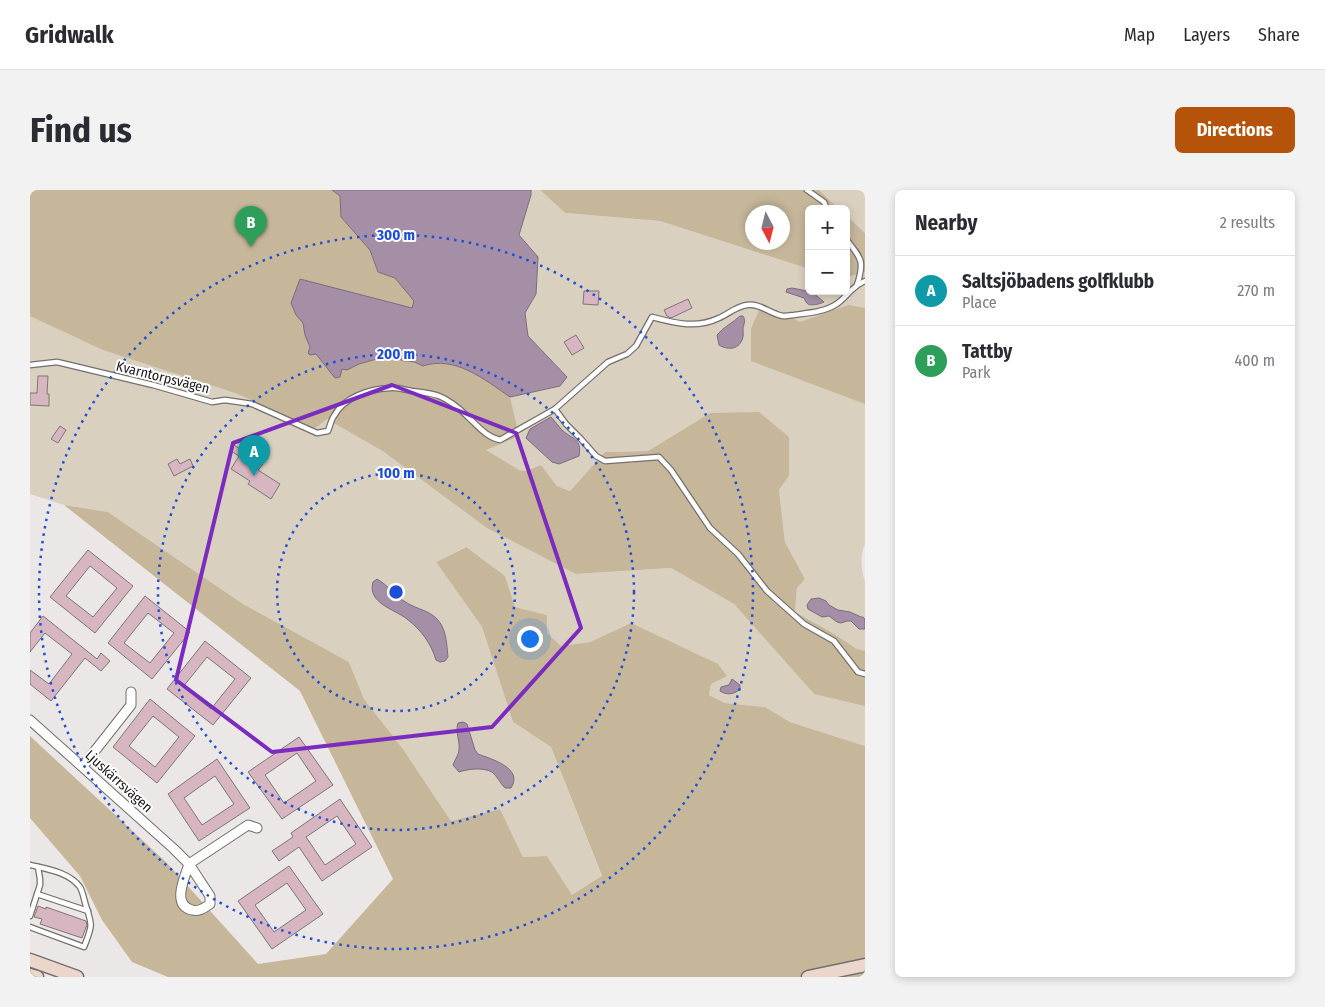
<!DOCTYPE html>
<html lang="en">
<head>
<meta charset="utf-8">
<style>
  body { margin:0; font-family:"Fira Sans Condensed",sans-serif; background:#f2f2f3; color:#2b2b33 }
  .controls { position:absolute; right:15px; top:15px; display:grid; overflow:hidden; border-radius:8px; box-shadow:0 2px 8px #0003 }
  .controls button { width:45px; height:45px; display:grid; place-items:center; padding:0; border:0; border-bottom:1px solid #e1e1e2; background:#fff; color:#2b2b33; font:25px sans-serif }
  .compass { position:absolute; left:715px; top:15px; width:45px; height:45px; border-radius:50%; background:#fff; box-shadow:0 2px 8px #0003; rotate:173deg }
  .you { position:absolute; left:499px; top:448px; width:18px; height:18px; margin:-12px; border:4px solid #fff; border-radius:50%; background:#1a73e8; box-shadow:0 0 0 8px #1a73e833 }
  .badge { display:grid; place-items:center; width:32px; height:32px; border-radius:50%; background:#b45309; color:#fff; font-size:16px; font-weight:700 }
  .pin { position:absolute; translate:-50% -41px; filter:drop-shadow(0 1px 2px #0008) }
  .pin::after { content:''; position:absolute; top:26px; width:18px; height:15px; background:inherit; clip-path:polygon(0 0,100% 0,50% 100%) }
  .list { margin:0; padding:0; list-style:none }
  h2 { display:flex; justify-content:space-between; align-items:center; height:65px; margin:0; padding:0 20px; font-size:21px }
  h2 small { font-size:16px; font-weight:400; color:#7c7c81 }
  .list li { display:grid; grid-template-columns:32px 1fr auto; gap:15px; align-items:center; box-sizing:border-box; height:70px; padding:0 20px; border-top:1px solid #e1e1e2 }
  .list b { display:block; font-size:19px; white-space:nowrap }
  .list p { margin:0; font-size:16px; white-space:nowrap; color:#7c7c81 }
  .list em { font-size:16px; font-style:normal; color:#7c7c81 }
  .map { position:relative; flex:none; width:835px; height:787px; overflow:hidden; border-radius:8px }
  header { display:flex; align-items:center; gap:30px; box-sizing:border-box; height:70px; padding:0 25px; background:#fff; border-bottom:1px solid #e1e1e2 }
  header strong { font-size:24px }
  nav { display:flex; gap:28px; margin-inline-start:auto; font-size:18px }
  .intro { display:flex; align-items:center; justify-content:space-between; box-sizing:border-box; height:120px; padding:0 30px }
  h1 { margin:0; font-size:35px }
  .button { padding:12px 22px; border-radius:8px; background:#b45309; color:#fff; font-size:18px; font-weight:700 }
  main { display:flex; gap:30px; padding:0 30px }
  aside { flex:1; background:#fff; border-radius:8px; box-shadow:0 2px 8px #0003 }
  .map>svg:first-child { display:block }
  .green { fill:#dad0bf }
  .forest { fill:#c6b79b; fill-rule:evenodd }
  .water { fill:#a48fa6; stroke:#7b6c7c }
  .building { fill:#d7b6c2; stroke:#7b7778; fill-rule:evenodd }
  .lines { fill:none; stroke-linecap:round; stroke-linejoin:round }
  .lane-casing { stroke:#736f6e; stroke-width:7 }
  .street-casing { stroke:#736f6e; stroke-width:11 }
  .secondary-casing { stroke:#736f6e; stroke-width:15 }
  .lane { stroke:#fff; stroke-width:4.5 }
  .street { stroke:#fff; stroke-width:9 }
  .secondary { stroke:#ead6ca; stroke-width:12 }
  .marked { fill:none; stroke:#7b2cbf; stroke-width:4; stroke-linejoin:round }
  .ring { fill:none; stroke:#1d4ed8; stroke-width:2.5; stroke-dasharray:2.5 5 }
  .labels { text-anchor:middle; stroke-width:4; stroke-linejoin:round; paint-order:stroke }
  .street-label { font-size:14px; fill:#1b1919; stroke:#fff }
  .centre { fill:#1d4ed8; stroke:#fff; stroke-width:2.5 }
  .ring-label { font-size:15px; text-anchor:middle; font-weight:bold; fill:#1d4ed8; stroke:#fff; stroke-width:4; stroke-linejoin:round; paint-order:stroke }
</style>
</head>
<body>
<header>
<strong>Gridwalk</strong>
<nav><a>Map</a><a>Layers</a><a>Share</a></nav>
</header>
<div class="intro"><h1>Find us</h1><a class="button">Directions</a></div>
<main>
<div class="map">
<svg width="835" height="787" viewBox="0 0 835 787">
  <rect width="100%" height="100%" fill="#ece7e7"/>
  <g class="green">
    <path d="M0,0H445L297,228L354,262L546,384L641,378L704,414L784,504L827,459L801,442L765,422L767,398L775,389L755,352L749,300L759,286L680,223L618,261L575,262L540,301L527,296L511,275L496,281L489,280L455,260L488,246L480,207L530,196L536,187L498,146L495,123L506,104L489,45L501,5V0H510L535,23L630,31L779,79V101H816V88L835,82V354C830,364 831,381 835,391V556L760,532L735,517L695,513L679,505L681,494L601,433L560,452L531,456L517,443V425L485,417L475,386L435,357L406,372L452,437L483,532L521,557L572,687L542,706L517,666L493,667L470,619L421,631L373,559L334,509L319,472L213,414L78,322L34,315L0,304Z"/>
    <polygon points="789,0 835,0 835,43 816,25 816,19 809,19"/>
  </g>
  <g class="forest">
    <path d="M0,0H302L310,6L311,27L340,60L348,82L365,88L385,111L382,118L266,125L273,133L275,145L280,157L293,173L310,187L312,179L317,180L329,174L364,164L377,172H383L393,176C425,165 455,190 480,207L489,246L456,260L489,280L496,281L511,275L527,296L540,301L575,262L618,261L680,223L729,222L759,247V286L749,300L755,352L775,389L767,398L765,422L801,442L827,459L835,461V516L784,504L704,414L641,378L546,384L457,338L354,262L297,229L284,239L208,204L73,160L0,126Z"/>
    <path d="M510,0H789L809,19H779V79L630,31L535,23ZM722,22H752V52H722Z"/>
    <polygon points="816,25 835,43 835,82 816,88"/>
    <polygon points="732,113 770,132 818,115 835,118 835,214 721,171 721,139"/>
    <polygon points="34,315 78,322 213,414 319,472 334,509 373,559 421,631 470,619 493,667 517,666 542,705 572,686 521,557 483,532 452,437 406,372 436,357 475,386 485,417 517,425 517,443 531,456 560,452 601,433 688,474 697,486 681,494 679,505 695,513 735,517 760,532 835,556 835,787 138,787 102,772 72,730 50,686 0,628 0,546 137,673 228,774 296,764 363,689 270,501"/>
  </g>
  <g class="water">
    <path d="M302,0H501V5L489,45L508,67L506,104L495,123L498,146L537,187L530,196L480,207C455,190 425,165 393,176C390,175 387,173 384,172C373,170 372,173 364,164L329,174L317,180L312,179L310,187L305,188L286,164L280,165L278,163L280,157L275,145L273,133L266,125L261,113L270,89L382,118L384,111L365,88L348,82L340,60L311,27L310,6Z"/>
    <path d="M762,98L782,102L794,112C790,114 781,116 778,114C776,113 775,110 774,108L756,102L757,99Z"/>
    <path d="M710,126H713C716,131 714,133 713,138C713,142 714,146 712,150C708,160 697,160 689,155L687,145C693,137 703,133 710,126Z"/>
    <path d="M521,227C525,231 528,236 532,240C543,250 552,248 549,266L529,274L522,272L496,248L500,239Z"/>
    <path d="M347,389C358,395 364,405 374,411C381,416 388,418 395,421C416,430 416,447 418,467L415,471L410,472L406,470C401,453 391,440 377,429C364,419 337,413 343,392Z"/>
    <polygon points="789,408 796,411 799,415 808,420 820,422 831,427 833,427 835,429 835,439 829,439 821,431 817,431 811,433 807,432 799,426 792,427 778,419 777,415 781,409"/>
    <path d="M702,489L710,495V499C704,505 696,505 690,501L691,497L699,495Z"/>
    <path d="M433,532L437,534L445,560L448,564C461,569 494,578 481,598H475C470,593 467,586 462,582C453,577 438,579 429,582L423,575C425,569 429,565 429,559C430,550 425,542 428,533Z"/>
  </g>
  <g class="building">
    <polygon points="554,101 569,101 568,115 553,114"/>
    <polygon points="658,109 662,118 641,128 637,126 634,120"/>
    <polygon points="546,145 554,158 542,165 534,152"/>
    <polygon points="8,186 18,186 17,204 19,204 19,216 0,215 0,203 7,203"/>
    <polygon points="30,236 36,240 28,253 21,249"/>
    <polygon points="204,255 233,274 228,280 250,294 241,309 218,294 220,291 201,279 209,266 201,261"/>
    <polygon points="147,269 150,274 160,269 163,276 144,286 138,274"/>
    <path d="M58,360L103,396L65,443L20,407ZM60,376L87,398L63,427L36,406Z"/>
    <path d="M115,406L160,442L122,489L78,453ZM118,423L144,443L120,473L94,453Z"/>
    <polygon points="13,426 67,469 71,463 80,471 71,481 55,468 21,511 0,494 0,480 19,494 42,464 15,443 0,462 0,443"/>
    <path d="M175,451L221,488L183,535L137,499ZM177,467L205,489L181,519L153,497Z"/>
    <path d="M120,509L165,546L127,593L83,557ZM123,526L149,547L125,577L99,556Z"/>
    <path d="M269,547L303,595L252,629L218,582ZM267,563L286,591L254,613L235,585Z"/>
    <path d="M187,569L220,618L169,651L138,604ZM185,586L204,614L172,635L154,608Z"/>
    <path d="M310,609L342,657L292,691L269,657L249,671L242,661L263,647L261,643ZM307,626L326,654L295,675L276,647Z"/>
    <path d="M259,676L293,724L242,759L208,711ZM257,693L276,720L244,742L225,715Z"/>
    <polygon points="8,716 16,719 16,717 56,731 57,735 52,748 10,734 12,729 4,727"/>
  </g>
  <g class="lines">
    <defs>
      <g id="lane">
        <polyline points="777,0 794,12 797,19"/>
        <path d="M816,49C831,68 835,71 827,95"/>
        <path d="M0,175L27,172L123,195L182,212L195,210L222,214L287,243L298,241C300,236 301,230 304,226C314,207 339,199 360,198C367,197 375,200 382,201C391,202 401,203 409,206C419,210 429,218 437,226C448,236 456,247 470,250L525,219L578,172L597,164L606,156L622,127C645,133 666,139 689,128C698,124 707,116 717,115C730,113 740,124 753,126C757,126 761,125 764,125C778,123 793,122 805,115C817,108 820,97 835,91"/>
        <polyline points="525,219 536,234 551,249 566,266 575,271 629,267 641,280 680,338 708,364 737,401 774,434 804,451 828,482 835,484"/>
        <path d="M0,675C17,679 39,682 50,697C53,702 54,710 56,716C63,737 62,736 54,757L0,737"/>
        <polyline points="7,704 58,721"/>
        <polyline points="0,726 10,695 10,689 8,677"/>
      </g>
      <g id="street">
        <path d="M0,530L144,659L159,674L180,706V714C174,718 169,722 162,720C141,715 155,687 159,674"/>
        <polyline points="53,576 101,515 101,502"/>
        <polyline points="159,674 218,635 227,638"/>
      </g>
      <g id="secondary">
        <polyline points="0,770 47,787"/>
        <polyline points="0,785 7,787"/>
        <polyline points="778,787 835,775"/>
      </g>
    </defs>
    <use href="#lane" class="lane-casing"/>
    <use href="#street" class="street-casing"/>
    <use href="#secondary" class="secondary-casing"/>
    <use href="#lane" class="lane"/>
    <use href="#street" class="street"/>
    <use href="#secondary" class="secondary"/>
  </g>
  <path class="marked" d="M362,195L486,243L551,438L462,537L242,562L146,490L203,253Z"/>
  <g class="ring">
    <circle cx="366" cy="402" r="119"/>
    <circle cx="366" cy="402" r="238"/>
    <circle cx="366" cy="402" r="357"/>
  </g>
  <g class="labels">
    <g class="street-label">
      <text transform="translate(133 187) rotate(14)" y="5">Kvarntorpsvägen</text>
      <text transform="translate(89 591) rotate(42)" y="5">Ljuskärrsvägen</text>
    </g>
  </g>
  <circle cx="366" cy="402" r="8" class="centre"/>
  <g class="ring-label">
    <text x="366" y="50">300 m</text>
    <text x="366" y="169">200 m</text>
    <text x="366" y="288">100 m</text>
  </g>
</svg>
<div class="controls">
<button>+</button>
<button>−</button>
</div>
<svg class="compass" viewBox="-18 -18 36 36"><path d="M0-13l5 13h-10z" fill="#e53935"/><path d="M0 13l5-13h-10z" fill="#7c7c81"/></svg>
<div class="you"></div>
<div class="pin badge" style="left:224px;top:286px;background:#0f9aa8">A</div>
<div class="pin badge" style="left:221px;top:57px;background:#2e9e5b">B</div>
</div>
<aside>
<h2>Nearby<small>2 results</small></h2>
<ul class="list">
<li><span class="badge" style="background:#0f9aa8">A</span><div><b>Saltsjöbadens golfklubb</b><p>Place</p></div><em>270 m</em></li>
<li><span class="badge" style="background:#2e9e5b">B</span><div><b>Tattby</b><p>Park</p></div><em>400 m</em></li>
</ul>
</aside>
</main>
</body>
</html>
